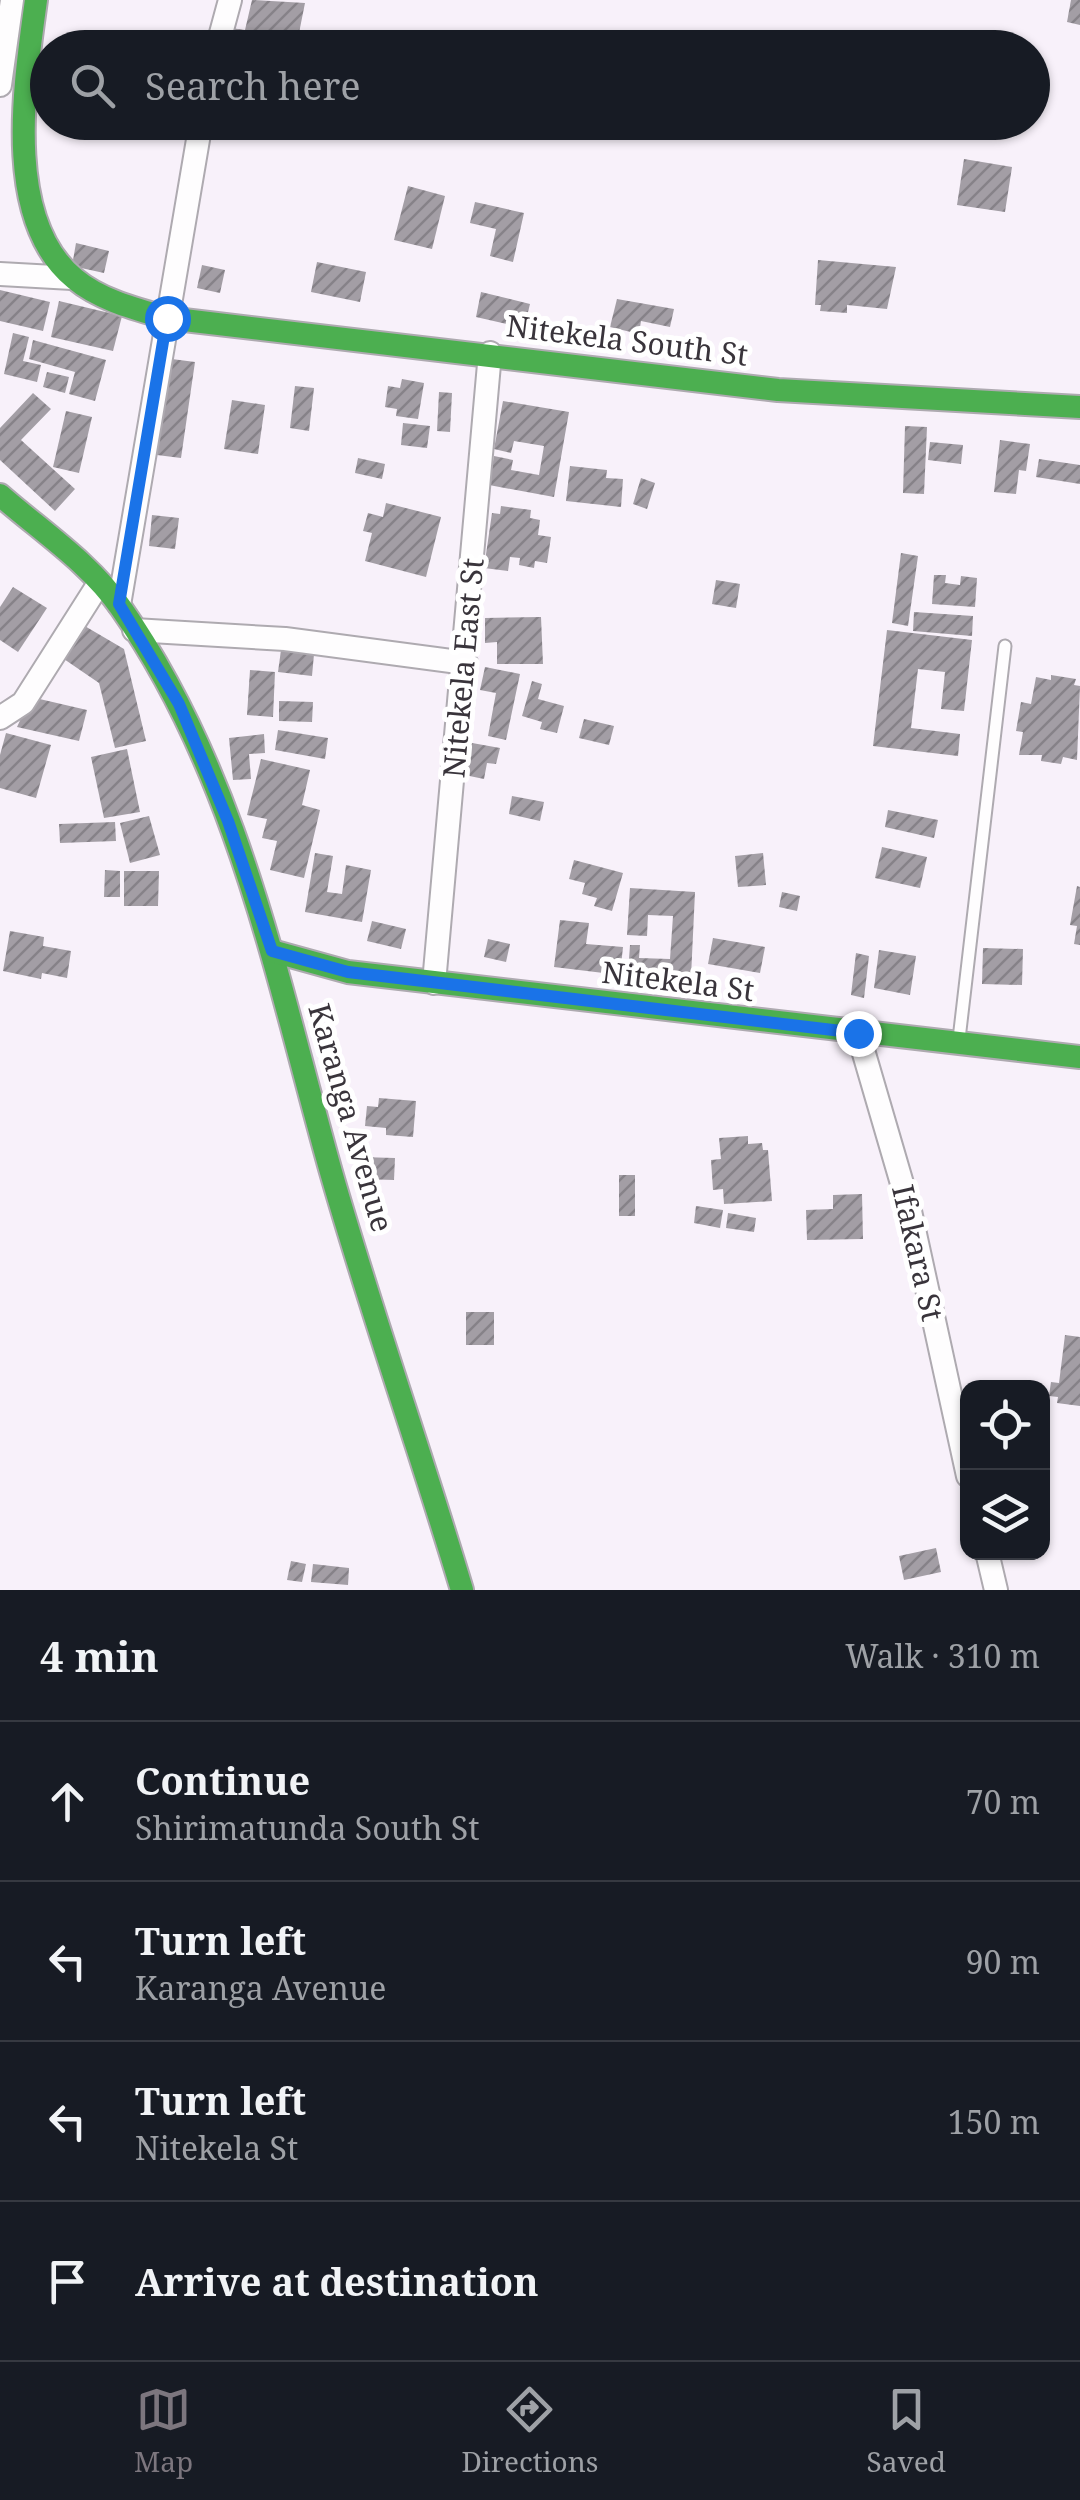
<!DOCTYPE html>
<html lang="en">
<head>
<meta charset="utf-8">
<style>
  body { margin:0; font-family:"Noto Serif",serif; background:#242831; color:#f1f3f6 }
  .controls { position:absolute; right:30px; bottom:30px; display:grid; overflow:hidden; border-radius:20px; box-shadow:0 2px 8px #0004 }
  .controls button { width:90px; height:90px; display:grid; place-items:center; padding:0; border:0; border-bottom:2px solid #363941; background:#171b24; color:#f1f3f6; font:50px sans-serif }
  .stop { position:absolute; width:30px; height:30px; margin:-22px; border:8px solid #1a73e8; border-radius:50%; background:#fff }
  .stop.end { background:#1a73e8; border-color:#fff; box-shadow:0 2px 10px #0008 }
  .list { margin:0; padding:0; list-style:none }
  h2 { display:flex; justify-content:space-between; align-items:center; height:130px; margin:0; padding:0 40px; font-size:42px }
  h2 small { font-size:32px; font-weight:400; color:#9ea1a6 }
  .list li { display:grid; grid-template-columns:65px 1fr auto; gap:30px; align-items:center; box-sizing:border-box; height:160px; padding:0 40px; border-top:2px solid #363941 }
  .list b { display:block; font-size:38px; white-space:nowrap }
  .list p { margin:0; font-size:32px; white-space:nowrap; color:#9ea1a6 }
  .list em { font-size:32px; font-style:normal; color:#9ea1a6 }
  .icon { flex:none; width:55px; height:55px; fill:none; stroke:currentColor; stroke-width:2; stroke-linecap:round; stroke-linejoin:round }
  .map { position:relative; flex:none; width:1080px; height:1590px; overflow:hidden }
  .search { position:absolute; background:#171b24; box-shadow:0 2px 8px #0004; left:30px; right:30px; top:30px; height:110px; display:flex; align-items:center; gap:25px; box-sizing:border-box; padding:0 35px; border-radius:55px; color:#9ea1a6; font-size:38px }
  .sheet { height:770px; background:#171b24 }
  nav { display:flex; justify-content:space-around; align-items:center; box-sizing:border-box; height:140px; border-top:2px solid #363941; background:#171b24; font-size:28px; color:#9ea1a6 }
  nav a { display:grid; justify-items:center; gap:5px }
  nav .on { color:#7c767e }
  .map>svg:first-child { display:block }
  .building { fill:url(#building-hatch) }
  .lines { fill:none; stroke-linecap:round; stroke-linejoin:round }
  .lane-casing { stroke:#aeaab0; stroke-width:15 }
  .street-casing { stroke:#aeaab0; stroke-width:26 }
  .fast-casing { stroke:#aeaab0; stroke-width:26 }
  .lane { stroke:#fefdfe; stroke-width:11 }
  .street { stroke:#fefdfe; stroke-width:22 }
  .fast { stroke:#4caf50; stroke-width:22 }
  .route { stroke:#1a73e8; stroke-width:12 }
  .labels { text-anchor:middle; stroke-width:10; stroke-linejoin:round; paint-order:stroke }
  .street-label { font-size:30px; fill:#39343b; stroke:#fff }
</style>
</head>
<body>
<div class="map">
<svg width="1080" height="1590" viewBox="0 0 1080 1590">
  <defs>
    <pattern id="building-hatch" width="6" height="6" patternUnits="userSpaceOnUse" patternTransform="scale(2.5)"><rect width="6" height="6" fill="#a39ea5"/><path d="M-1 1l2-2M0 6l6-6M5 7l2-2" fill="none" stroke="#868288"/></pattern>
  </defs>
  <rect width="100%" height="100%" fill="#f8f1fa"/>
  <g class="building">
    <polygon points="252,0 305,3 296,48 227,48 231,28 245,30"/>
    <polygon points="1071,0 1080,0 1080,25 1067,22"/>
    <polygon points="964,159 1012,167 1005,212 957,205"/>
    <polygon points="408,186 445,196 432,249 394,240"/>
    <polygon points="475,202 524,213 513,262 490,256 496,229 470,223"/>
    <polygon points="76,243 109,251 104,273 72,266"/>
    <polygon points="818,260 896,267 887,309 847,305 847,313 820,311 821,305 815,305"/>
    <polygon points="317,262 366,272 360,302 311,292"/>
    <polygon points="202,265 225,270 220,293 197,288"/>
    <polygon points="0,290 50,302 43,331 0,321"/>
    <polygon points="481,292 530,304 524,328 476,317"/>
    <polygon points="617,299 674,309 670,327 641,321 639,334 610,327"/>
    <polygon points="59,301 122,316 113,351 51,337"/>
    <polygon points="13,333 29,337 23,361 41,365 37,382 4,374"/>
    <polygon points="33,340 106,360 95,401 69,394 75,372 29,359"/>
    <polygon points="164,358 195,362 181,458 149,454"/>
    <polygon points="47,372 69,377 65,393 43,387"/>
    <polygon points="402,379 424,383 418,419 396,416 397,409 385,407 388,386 400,388"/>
    <polygon points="295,386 314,388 309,431 290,428"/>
    <polygon points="439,392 452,393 450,432 437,431"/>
    <polygon points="33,393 51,409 21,440 75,489 55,511 0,460 0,428"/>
    <polygon points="232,400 265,405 258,454 224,449"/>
    <polygon points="503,401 569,412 554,497 489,485 494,456 513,460 511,470 539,475 544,446 514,441 511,453 494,449"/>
    <polygon points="66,411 92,417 79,473 53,467"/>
    <polygon points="403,423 430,426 427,448 401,445"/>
    <polygon points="905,426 927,427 924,494 903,493"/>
    <polygon points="1000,440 1030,444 1026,471 1019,470 1016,494 994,492"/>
    <polygon points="930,442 963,445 961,464 928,460"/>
    <polygon points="358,458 385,464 382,479 355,473"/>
    <polygon points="1039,459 1080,465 1080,484 1036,477"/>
    <polygon points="570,466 607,470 606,478 623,479 621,507 566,501"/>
    <polygon points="641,478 655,483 647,509 633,504"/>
    <polygon points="386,503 441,517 426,577 365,561 372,533 363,531 368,513 383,517"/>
    <polygon points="501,506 531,510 530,518 540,520 538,535 551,537 547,563 535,561 534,568 519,565 520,558 510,557 508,571 484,568 492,513 500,514"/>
    <polygon points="152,515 179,518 175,549 149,546"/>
    <polygon points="901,553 918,556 908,626 892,623"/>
    <polygon points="934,575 946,575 945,583 960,585 961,576 977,578 975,607 932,604"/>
    <polygon points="716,580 740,584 736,608 712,604"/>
    <polygon points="13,587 47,608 18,652 0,640 0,607"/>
    <polygon points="914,612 973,616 972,636 913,631"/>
    <polygon points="541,617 543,664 497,664 497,642 485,643 485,618"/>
    <polygon points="83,625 124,649 146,741 115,748 99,683 61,657"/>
    <polygon points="887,630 972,640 964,711 941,709 945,672 918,669 911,728 960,734 958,756 873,746"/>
    <polygon points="281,650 314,654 312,676 278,672"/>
    <polygon points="485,667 520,674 506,740 488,736 496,693 480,690"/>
    <polygon points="250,670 275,672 273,717 247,715"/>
    <polygon points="1051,675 1076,679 1074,685 1080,686 1077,760 1063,757 1061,764 1041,761 1042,755 1019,755 1023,732 1016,731 1021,702 1031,704 1036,677 1051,680"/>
    <polygon points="532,681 542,684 538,699 564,706 557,733 540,729 542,722 522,716"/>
    <polygon points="31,697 87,710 79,741 17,727"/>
    <polygon points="279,701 313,702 312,722 279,721"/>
    <polygon points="584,719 614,726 609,745 579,738"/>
    <polygon points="278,730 328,738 325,759 275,750"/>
    <polygon points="6,733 51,745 36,798 0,788 0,755"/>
    <polygon points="264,734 265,753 249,754 251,779 233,780 229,738"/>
    <polygon points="461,741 500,748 496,764 487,763 484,779 455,773"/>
    <polygon points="127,749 140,812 104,818 91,757"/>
    <polygon points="261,759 310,770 302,805 320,810 304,878 270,870 277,841 262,838 267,819 247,815"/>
    <polygon points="512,796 544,802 540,821 509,814"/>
    <polygon points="888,810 938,820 934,838 885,827"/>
    <polygon points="149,816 160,855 130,863 120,823"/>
    <polygon points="115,822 116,841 60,843 59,824"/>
    <polygon points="882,847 927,857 920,888 875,878"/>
    <polygon points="315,853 333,856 327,892 342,894 346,865 371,870 362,922 305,912"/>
    <polygon points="763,853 766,885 738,887 735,856"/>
    <polygon points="574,860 623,873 612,911 594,906 597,898 582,894 585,883 569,879"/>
    <polygon points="105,870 120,871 120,897 104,897"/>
    <polygon points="124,871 159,871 158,906 124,906"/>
    <polygon points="1077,886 1080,887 1080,945 1074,944 1077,926 1070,925"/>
    <polygon points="630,888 695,892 691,977 628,973 630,945 640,945 639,958 670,959 673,916 648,915 647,936 627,935"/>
    <polygon points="782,892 800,896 797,911 779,907"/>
    <polygon points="560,920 589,923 586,944 623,947 620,975 554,967"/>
    <polygon points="372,921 406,929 401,949 367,941"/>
    <polygon points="10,931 44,937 43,946 71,951 67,978 42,973 41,979 3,971"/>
    <polygon points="713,938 765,947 760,973 708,964"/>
    <polygon points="488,939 510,944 506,962 484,957"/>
    <polygon points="983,948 1023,949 1022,985 982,984"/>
    <polygon points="879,950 916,956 910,995 874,988"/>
    <polygon points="856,953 869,956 864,998 851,995"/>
    <polygon points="379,1098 416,1101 413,1137 386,1135 386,1128 365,1126 367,1106 378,1107"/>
    <polygon points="748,1136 748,1144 762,1143 763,1150 768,1150 772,1201 724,1204 723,1189 713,1190 711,1160 721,1159 719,1138"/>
    <polygon points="360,1157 395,1158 394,1180 360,1179"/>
    <rect x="619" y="1175" width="16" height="41"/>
    <polygon points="862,1194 863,1239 807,1240 806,1210 833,1209 833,1195"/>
    <polygon points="696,1206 723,1210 720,1228 694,1223"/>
    <polygon points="728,1213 756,1218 754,1232 726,1228"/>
    <rect x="466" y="1312" width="28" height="33"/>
    <polygon points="1065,1335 1080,1337 1080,1406 1057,1403 1058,1397 1049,1396 1051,1382 1059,1383"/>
    <polygon points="936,1548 941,1572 904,1580 899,1556"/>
    <polygon points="291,1561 306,1564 302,1582 287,1580"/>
    <polygon points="313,1564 349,1568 348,1585 311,1582"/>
  </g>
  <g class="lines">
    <defs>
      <polyline id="lane" points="959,1039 1005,646"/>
      <g id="street">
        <polyline points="217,48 230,0"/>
        <polyline points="0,85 12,0"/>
        <polyline points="0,274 72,278"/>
        <polyline points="119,605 201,122"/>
        <polyline points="134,630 285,639 466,663"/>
        <polyline points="0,718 23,703 98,585"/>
        <polyline points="434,983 490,353"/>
        <polyline points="858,1033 910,1211 968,1476"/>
        <polyline points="987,1552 996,1590"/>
      </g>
      <g id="fast">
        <path d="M36,0C25,82 2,220 75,279C100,300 136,309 167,318L778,390L1080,407"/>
        <path d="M0,495C41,531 90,563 121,608C238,775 277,980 331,1172C371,1312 420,1450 462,1590"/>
        <polyline points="272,951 348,972 1080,1057"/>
      </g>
    </defs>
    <use href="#lane" class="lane-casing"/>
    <use href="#street" class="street-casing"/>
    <use href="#fast" class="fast-casing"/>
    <use href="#lane" class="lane"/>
    <use href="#street" class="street"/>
    <use href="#fast" class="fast"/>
  </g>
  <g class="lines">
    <polyline class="route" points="167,318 119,604 179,704 228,821 272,951 348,972 858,1033"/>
  </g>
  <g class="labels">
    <g class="street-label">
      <text transform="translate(627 341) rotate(7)" y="10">Nitekela South St</text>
      <text transform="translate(464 668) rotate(-85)" y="10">Nitekela East St</text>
      <text transform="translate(678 982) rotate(7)" y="10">Nitekela St</text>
      <text transform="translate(350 1118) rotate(74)" y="10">Karanga Avenue</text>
      <text transform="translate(917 1253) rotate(77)" y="10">Ifakara St</text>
    </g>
  </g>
</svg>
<div class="controls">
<button><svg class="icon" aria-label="locate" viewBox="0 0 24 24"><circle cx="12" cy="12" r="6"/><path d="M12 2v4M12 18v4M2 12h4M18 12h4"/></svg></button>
<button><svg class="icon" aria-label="layers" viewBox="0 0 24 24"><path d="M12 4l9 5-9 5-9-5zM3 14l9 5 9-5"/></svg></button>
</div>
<div class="stop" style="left:167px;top:318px"></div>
<div class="stop end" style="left:858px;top:1033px"></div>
<div class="search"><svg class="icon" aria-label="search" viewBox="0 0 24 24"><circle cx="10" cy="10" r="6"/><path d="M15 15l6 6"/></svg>Search here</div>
</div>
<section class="sheet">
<h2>4 min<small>Walk · 310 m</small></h2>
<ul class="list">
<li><svg class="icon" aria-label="ahead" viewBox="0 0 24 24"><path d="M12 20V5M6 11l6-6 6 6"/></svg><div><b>Continue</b><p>Shirimatunda South St</p></div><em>70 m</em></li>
<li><svg class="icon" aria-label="left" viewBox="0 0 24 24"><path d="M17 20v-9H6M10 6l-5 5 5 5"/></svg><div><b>Turn left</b><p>Karanga Avenue</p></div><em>90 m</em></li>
<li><svg class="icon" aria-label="left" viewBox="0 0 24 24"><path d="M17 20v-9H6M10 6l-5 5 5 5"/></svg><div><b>Turn left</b><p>Nitekela St</p></div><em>150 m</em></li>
<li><svg class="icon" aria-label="arrive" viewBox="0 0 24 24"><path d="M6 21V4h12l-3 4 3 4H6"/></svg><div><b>Arrive at destination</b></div></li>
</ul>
</section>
<nav>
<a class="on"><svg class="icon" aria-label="map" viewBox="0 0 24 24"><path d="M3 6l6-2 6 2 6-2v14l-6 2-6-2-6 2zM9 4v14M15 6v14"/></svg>Map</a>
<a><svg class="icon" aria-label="directions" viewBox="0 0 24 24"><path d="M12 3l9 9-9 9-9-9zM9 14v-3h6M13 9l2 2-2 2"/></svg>Directions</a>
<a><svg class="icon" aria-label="saved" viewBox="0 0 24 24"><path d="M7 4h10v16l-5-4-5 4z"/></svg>Saved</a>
</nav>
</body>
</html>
